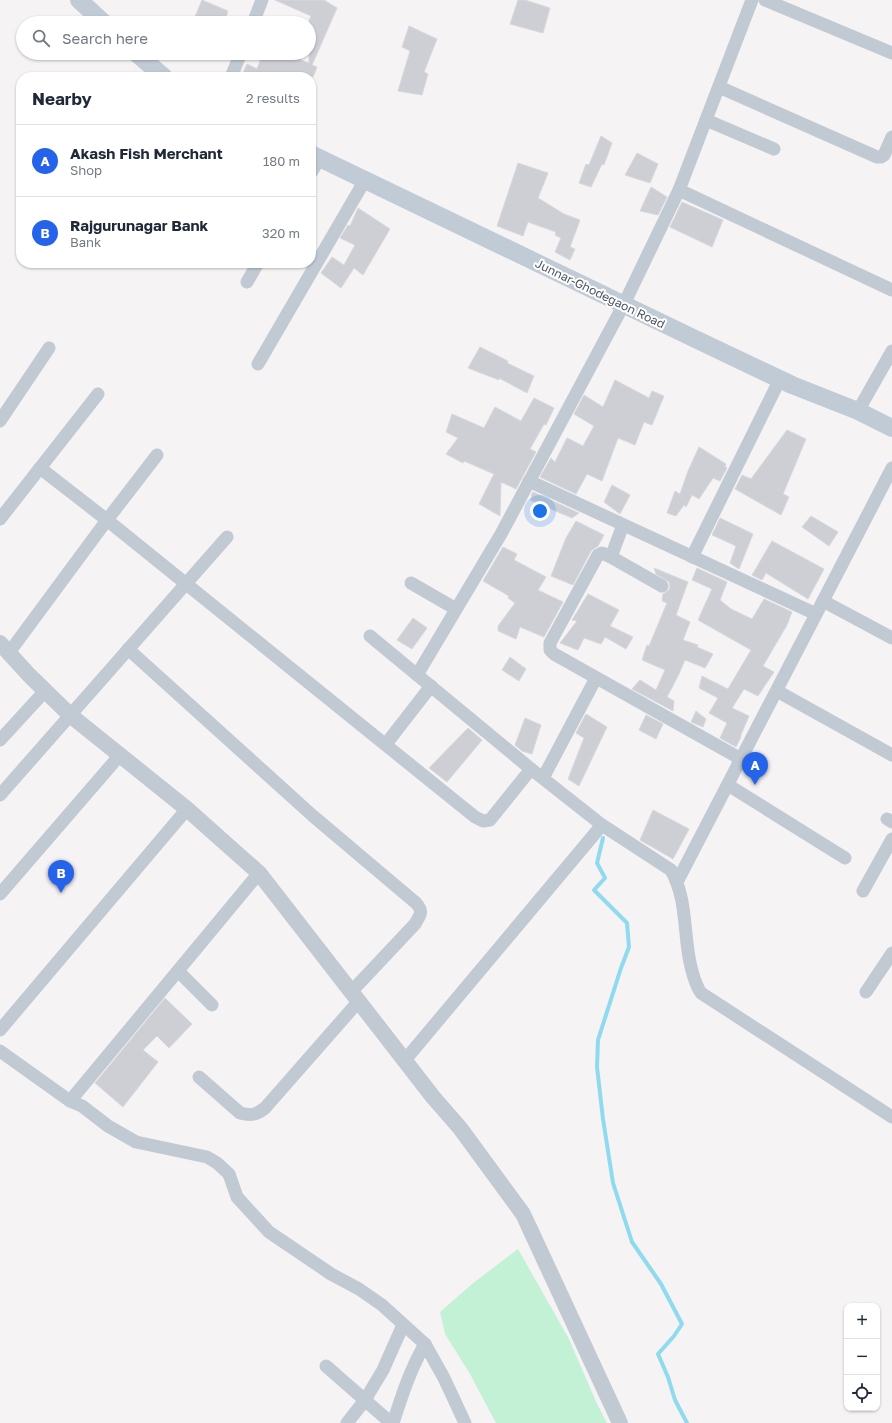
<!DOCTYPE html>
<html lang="en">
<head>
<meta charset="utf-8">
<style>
  body { margin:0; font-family:"Golos Text",sans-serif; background:#f2f2f3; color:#1f2937 }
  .controls { position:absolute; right:12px; bottom:12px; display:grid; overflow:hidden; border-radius:8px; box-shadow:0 1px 3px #0004 }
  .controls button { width:36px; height:36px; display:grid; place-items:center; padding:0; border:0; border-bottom:1px solid #e0e1e3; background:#fff; color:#1f2937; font:20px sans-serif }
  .you { position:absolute; left:540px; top:511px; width:14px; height:14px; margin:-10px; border:3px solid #fff; border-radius:50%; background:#1a73e8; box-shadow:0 0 0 6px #1a73e833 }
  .badge { display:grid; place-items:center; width:26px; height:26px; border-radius:50%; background:#2563eb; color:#fff; font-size:13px; font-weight:700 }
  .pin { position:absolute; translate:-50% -33px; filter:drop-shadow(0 1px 2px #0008) }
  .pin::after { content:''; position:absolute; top:21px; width:14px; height:12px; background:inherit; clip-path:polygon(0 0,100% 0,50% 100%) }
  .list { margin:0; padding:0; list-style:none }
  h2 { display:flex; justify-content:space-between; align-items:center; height:52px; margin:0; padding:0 16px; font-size:17px }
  h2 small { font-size:13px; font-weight:400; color:#747a83 }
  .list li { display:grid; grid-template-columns:26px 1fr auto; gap:12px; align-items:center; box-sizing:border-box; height:72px; padding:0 16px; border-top:1px solid #e0e1e3 }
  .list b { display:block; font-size:15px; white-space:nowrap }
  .list p { margin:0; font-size:13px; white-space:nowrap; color:#747a83 }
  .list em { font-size:13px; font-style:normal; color:#747a83 }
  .icon { flex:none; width:22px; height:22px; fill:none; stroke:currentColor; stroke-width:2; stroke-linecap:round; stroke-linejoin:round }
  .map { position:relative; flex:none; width:892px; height:1423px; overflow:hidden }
  .search { position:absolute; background:#fff; box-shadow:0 1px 3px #0004; left:16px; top:16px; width:300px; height:44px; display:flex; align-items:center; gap:10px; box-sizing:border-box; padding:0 14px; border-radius:22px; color:#747a83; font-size:15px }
  .panel { position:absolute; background:#fff; box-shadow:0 1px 3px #0004; left:16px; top:72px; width:300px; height:196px; border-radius:16px }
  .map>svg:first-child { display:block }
  .green { fill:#c3f1d5 }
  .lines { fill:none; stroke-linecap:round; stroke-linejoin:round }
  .stream { stroke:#90daee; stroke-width:4 }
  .building { fill:#cdcfd5; stroke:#d7d9de }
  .minor { stroke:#c1cad2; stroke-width:13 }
  .tertiary { stroke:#c1cad2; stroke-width:16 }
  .secondary { stroke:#c1cbd6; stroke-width:18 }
  .labels { text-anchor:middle; stroke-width:4; stroke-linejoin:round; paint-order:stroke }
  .street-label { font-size:12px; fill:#4a5661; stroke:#fff }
</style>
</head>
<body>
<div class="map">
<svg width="892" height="1423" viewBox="0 0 892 1423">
  <rect width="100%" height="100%" fill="#f5f3f3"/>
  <polygon class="green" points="518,1249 569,1339 597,1404 607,1423 496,1423 470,1374 445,1334 440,1312 472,1284"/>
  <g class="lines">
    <polyline class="stream" points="603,838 597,863 605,878 594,890 627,923 629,947 621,968 598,1040 597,1067 603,1119 613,1183 632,1242 661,1284 682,1324 674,1336 658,1354 668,1377 675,1400 687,1423"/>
  </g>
  <g class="building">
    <polygon points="202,0 228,11 224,23 210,23 195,17"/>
    <polygon points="275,0 324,0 337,8 312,65 317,67 313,77 241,77 247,64 257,69 263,53 283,53 309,63 309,21 311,16"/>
    <polygon points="518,0 525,0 550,8 543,33 510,24"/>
    <polygon points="409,26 437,39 424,72 428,74 422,95 398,91 410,51 402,47"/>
    <polygon points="601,136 612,143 604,165 602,164 591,187 579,183 586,164 589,165"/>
    <polygon points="637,153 658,164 650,183 625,175"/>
    <polygon points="518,163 548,173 538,198 564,214 580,220 570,247 575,249 570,260 555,252 561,238 555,235 556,232 528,222 523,236 497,226"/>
    <polygon points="651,187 667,197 658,215 640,211"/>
    <polygon points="682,202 723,220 712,247 670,227"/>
    <polygon points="358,208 390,229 363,275 354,268 341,288 321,273 332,257 344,265 355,245 340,238 348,225 350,226"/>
    <polygon points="480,347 508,361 507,363 534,376 527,393 499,378 499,380 468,368"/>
    <polygon points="615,380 649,398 652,391 664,396 652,425 644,422 635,445 618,438 602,481 587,474 576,494 540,477 551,458 555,462 567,438 583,446 594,426 574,414 584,395 603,407"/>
    <polygon points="534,398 554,408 546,425 544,424 530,449 536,452 516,489 501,482 500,516 479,504 494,474 464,461 463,463 446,454 458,438 446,432 452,414 484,428 495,407 521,421"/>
    <polygon points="787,430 806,439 783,494 789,497 781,515 735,489 742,475 751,479"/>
    <polygon points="699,447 726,464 725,467 727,468 720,481 713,478 699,499 692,495 686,507 684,505 676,516 667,513 675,491 680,494 688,471"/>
    <polygon points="612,485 630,495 620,514 604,502"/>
    <polygon points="533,492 579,513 572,518 530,500 532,497 531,496"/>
    <polygon points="811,516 838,532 829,546 802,527"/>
    <polygon points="720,518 753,534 739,569 730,563 736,546 712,535"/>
    <polygon points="576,521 604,535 598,546 591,551 573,585 551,576 566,538"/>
    <polygon points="772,541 824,569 808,599 766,573 762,580 752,575"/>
    <polygon points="503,547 517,554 514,560 546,577 538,590 563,602 544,637 520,627 516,639 498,631 498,626 515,603 508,598 509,596 483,581"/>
    <polygon points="654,568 688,582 676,615 690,622 683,640 698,645 697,647 713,654 705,668 685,660 678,676 667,697 674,701 673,711 632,689 640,680 656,690 665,670 642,660 647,645 649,646 667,603 662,601 663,594 669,590 670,586 669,582 656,574"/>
    <polygon points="697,568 727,582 720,600 731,609 752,619 764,599 792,612 787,625 763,666 774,672 758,696 744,689 732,708 749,716 740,737 741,737 736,747 720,738 727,723 709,713 718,698 699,688 702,676 728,689 751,650 698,620 712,589 692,580"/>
    <polygon points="588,594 619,610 610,626 633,637 626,649 605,637 601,644 584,638 578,650 560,643 577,621 572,620"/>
    <polygon points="413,618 427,628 412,649 397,640"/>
    <polygon points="510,657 526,669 519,681 502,670"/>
    <polygon points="696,711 706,719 703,727 691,722"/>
    <polygon points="586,714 607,727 579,786 568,779 584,738 576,733"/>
    <polygon points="646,715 663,724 656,739 639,730"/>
    <polygon points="525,718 541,725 532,754 522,751 515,745"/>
    <polygon points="468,728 482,740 447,782 429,768"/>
    <polygon points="653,810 689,829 673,859 640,840"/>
    <polygon points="165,998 192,1024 169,1048 157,1036 143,1050 158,1062 123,1107 95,1083"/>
  </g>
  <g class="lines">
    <g class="minor">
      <polyline points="765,0 892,53"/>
      <polyline points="253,23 262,0"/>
      <polyline points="231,77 241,53"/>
      <polyline points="719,87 877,157 881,157 884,155 892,137"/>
      <polyline points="706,120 774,149"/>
      <polyline points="311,173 320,158"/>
      <polyline points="679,190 892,290"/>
      <polyline points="247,282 258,263"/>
      <polyline points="258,364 365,180"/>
      <polyline points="858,411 892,351"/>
      <polyline points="0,421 49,348"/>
      <path d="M40,468L107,520L475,817L483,821L490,820L531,769L602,825L671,870C688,900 683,935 691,967C694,978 695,984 701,993L892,1117"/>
      <polyline points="529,481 816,614"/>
      <polyline points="0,519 98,394"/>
      <polyline points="623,525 611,557 602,553 598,555 550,643 550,650 554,654 741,759"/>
      <polyline points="611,557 662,586"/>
      <polyline points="692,557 780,379"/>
      <polyline points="411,583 456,609"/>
      <polyline points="823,601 892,638"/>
      <polyline points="370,636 531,769"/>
      <path d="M128,649L313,816L416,903C424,912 420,915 415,924L351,992"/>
      <polyline points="8,654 107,520 157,455"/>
      <polyline points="417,675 501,534 624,304 679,190 752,0"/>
      <polyline points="777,691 892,755"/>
      <polyline points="0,740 45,691"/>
      <polyline points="386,744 431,686"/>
      <polyline points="543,778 596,678"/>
      <polyline points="728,785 845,858"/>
      <polyline points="0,795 227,537"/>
      <polyline points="887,819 892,822"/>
      <polyline points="677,882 892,468"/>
      <polyline points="863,891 892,839"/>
      <polyline points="0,894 120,755"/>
      <polyline points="178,971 212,1005"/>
      <polyline points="866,992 892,953"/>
      <polyline points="0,1030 187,809"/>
      <polyline points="0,1051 70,1101 82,1106 108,1126 136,1142 207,1157 217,1163 229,1174 237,1197 269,1232 331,1274 359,1289 382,1305 425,1344 444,1378 465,1423"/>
      <polyline points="405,1060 602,825"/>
      <path d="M199,1077L240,1113C251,1116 256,1115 265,1108L358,1002"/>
      <polyline points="70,1101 259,873"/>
      <polyline points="326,1366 391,1423"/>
      <polyline points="347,1423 365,1400 383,1370 403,1325"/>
      <path d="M393,1423C402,1395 410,1370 425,1344"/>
    </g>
    <polyline class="tertiary" points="0,643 29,675 70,715 187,809 259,873 433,1097 460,1128 523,1214 620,1423"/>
    <g class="secondary">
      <polyline points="79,0 104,23"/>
      <polyline points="136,53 164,77"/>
      <polyline points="311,154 689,336 792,385 858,411 892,428"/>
    </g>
  </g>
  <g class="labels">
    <g class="street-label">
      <text transform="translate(600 294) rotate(26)" y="4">Junnar-Ghodegaon Road</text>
    </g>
  </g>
</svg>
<div class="controls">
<button>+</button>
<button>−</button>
<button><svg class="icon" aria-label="locate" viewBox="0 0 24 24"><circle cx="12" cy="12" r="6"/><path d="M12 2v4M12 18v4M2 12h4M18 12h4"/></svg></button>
</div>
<div class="you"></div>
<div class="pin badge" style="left:755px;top:785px">A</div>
<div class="pin badge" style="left:61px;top:893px">B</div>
<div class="search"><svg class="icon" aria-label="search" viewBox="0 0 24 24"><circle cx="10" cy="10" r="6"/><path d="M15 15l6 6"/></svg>Search here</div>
<section class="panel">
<h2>Nearby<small>2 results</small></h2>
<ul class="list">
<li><span class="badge">A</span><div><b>Akash Fish Merchant</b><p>Shop</p></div><em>180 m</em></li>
<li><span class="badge">B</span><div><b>Rajgurunagar Bank</b><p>Bank</p></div><em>320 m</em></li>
</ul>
</section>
</div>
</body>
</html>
